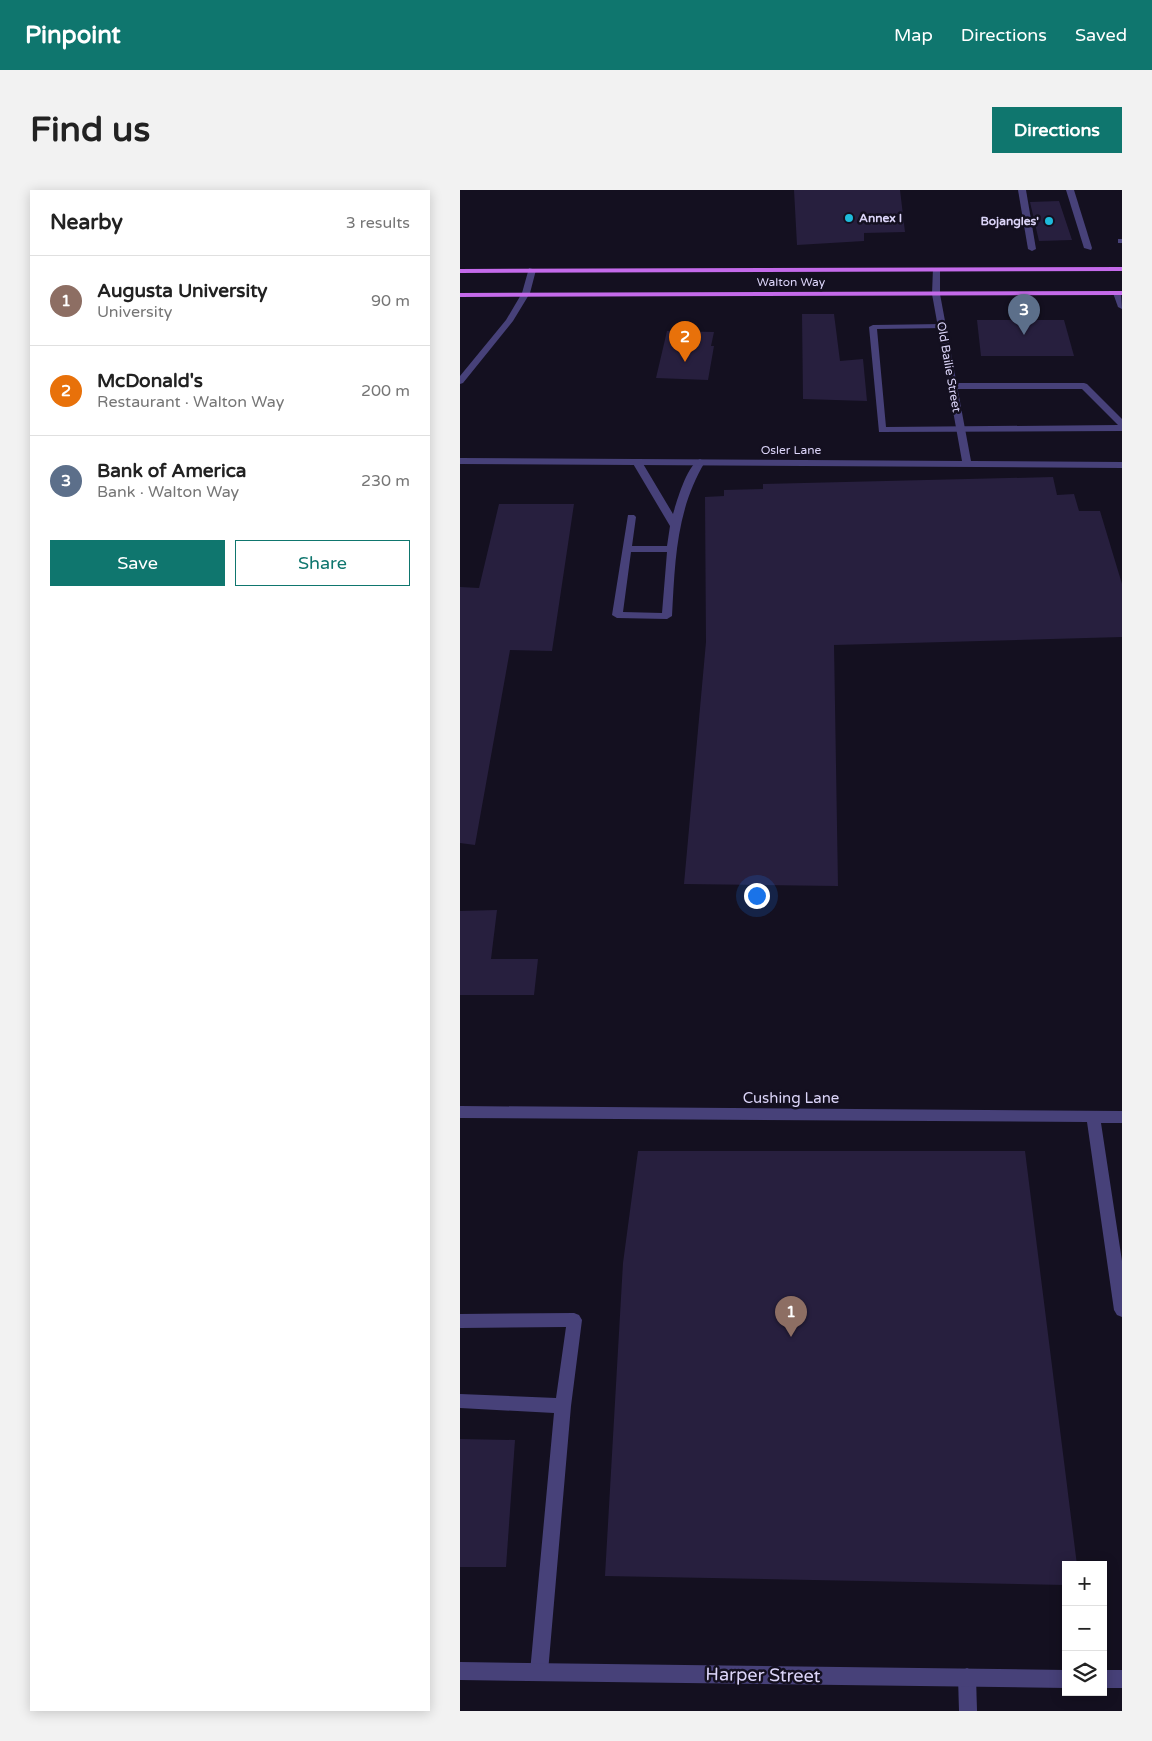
<!DOCTYPE html>
<html lang="en">
<head>
<meta charset="utf-8">
<style>
  body { margin:0; font-family:"Varela Round",sans-serif; background:#f2f2f2; color:#222 }
  .controls { position:absolute; right:15px; bottom:15px; display:grid; overflow:hidden; border-radius:0px; box-shadow:0 2px 12px #0003 }
  .controls button { width:45px; height:45px; display:grid; place-items:center; padding:0; border:0; border-bottom:1px solid #e0e0e0; background:#fff; color:#222; font:25px sans-serif }
  .you { position:absolute; left:296px; top:705px; width:18px; height:18px; margin:-12px; border:4px solid #fff; border-radius:50%; background:#1a73e8; box-shadow:0 0 0 8px #1a73e833 }
  .badge { display:grid; place-items:center; width:32px; height:32px; border-radius:50%; background:#0f766e; color:#fff; font-size:16px; font-weight:700 }
  .pin { position:absolute; translate:-50% -41px; filter:drop-shadow(0 1px 2px #0008) }
  .pin::after { content:''; position:absolute; top:26px; width:18px; height:15px; background:inherit; clip-path:polygon(0 0,100% 0,50% 100%) }
  .list { margin:0; padding:0; list-style:none }
  h2 { display:flex; justify-content:space-between; align-items:center; height:65px; margin:0; padding:0 20px; font-size:21px }
  h2 small { font-size:16px; font-weight:400; color:#767676 }
  .list li { display:grid; grid-template-columns:32px 1fr auto; gap:15px; align-items:center; box-sizing:border-box; height:90px; padding:0 20px; border-top:1px solid #e0e0e0 }
  .list b { display:block; font-size:19px; white-space:nowrap }
  .list p { margin:0; font-size:16px; white-space:nowrap; color:#767676 }
  .list em { font-size:16px; font-style:normal; color:#767676 }
  .actions { display:flex; gap:10px; padding:15px 20px }
  .actions a { flex:1; padding:11px 0; border:1px solid #0f766e; border-radius:0px; text-align:center; font-size:18px; color:#0f766e }
  .actions .main { background:#0f766e; color:#fff }
  .icon { flex:none; width:28px; height:28px; fill:none; stroke:currentColor; stroke-width:2; stroke-linecap:round; stroke-linejoin:round }
  .map { position:relative; flex:none; width:662px; height:1521px; overflow:hidden; border-radius:0px }
  header { display:flex; align-items:center; gap:30px; box-sizing:border-box; height:70px; padding:0 25px; background:#0f766e; color:#fff }
  header strong { font-size:24px }
  nav { display:flex; gap:28px; margin-inline-start:auto; font-size:18px }
  .intro { display:flex; align-items:center; justify-content:space-between; box-sizing:border-box; height:120px; padding:0 30px }
  h1 { margin:0; font-size:35px }
  .button { padding:12px 22px; border-radius:0px; background:#0f766e; color:#fff; font-size:18px; font-weight:700 }
  main { display:flex; gap:30px; padding:0 30px }
  aside { flex:1; background:#fff; border-radius:0px; box-shadow:0 2px 12px #0003 }
  .map>svg:first-child { display:block }
  .building { fill:#271f3e }
  .lines { fill:none; stroke-linecap:round; stroke-linejoin:round }
  .lane { fill:#474179; fill-rule:evenodd }
  .street { fill:#474179; fill-rule:evenodd }
  .primary { fill:#c46aea; fill-rule:evenodd }
  .poi-dot { fill:#1ebbdb; stroke:#141020; stroke-width:2 }
  .labels { text-anchor:middle; stroke-width:5; stroke-linejoin:round; paint-order:stroke }
  .far-poi-label { font-size:12px; font-weight:bold; fill:#dcd5f9; stroke:#141020; text-anchor:start }
  .far-street-label { font-size:12px; fill:#dcd5f9; stroke:#141020 }
  .street-label { font-size:15px; fill:#dcd5f9; stroke:#141020 }
  .near-street-label { font-size:18px; fill:#dcd5f9; stroke:#141020 }
</style>
</head>
<body>
<header>
<strong>Pinpoint</strong>
<nav><a>Map</a><a>Directions</a><a>Saved</a></nav>
</header>
<div class="intro"><h1>Find us</h1><a class="button">Directions</a></div>
<main>
<aside>
<h2>Nearby<small>3 results</small></h2>
<ul class="list">
<li><span class="badge" style="background:#8d6e63">1</span><div><b>Augusta University</b><p>University</p></div><em>90 m</em></li>
<li><span class="badge" style="background:#e8710a">2</span><div><b>McDonald's</b><p>Restaurant · Walton Way</p></div><em>200 m</em></li>
<li><span class="badge" style="background:#5c6f8a">3</span><div><b>Bank of America</b><p>Bank · Walton Way</p></div><em>230 m</em></li>
</ul>
<div class="actions"><a class="main">Save</a><a>Share</a></div>
</aside>
<div class="map">
<svg width="662" height="1521" viewBox="0 0 662 1521">
  <rect width="100%" height="100%" fill="#141020"/>
  <g class="building">
    <polygon points="334,0 440,0 445,42 404,43 404,51 337,55"/>
    <polygon points="599,11 612,50 579,51 570,12"/>
    <polygon points="342,124 374,124 380,171 403,169 407,211 343,209"/>
    <polygon points="517,130 604,130 614,166 521,166"/>
    <polygon points="207,141 254,142 251,156 254,156 248,190 196,188"/>
    <polygon points="593,287 597,305 614,304 619,321 640,321 662,394 662,447 374,455 378,696 224,694 246,452 245,307 264,306 264,300 303,299 303,294"/>
    <polygon points="39,314 114,314 92,461 50,460 15,655 0,653 0,397 19,398"/>
    <polygon points="37,720 31,769 78,769 74,805 0,805 0,721"/>
    <polygon points="178,961 565,961 617,1375 606,1375 606,1395 145,1386 163,1073"/>
    <polygon points="0,1249 55,1250 46,1377 0,1377"/>
  </g>
  <g class="lines">
    <g class="lane">
      <polygon points="558,0 566,0 576,59 572,61 568,59"/>
      <polygon points="606,0 614,0 632,58 631,60 624,58"/>
      <rect x="658" y="49" width="4" height="4"/>
      <polygon points="654,101 661,103 662,119 658,117 653,103"/>
      <polygon points="482,134 486,136 485,138 417,139 426,237 658,235 622,199 493,199 489,196 493,193 624,193 627,194 662,229 662,241 419,242 409,137 413,135"/>
      <path d="M177,269L182,272L213,324C217,311 227,275 240,269L245,272C216,320 215,372 212,426L207,429L157,428L152,425L168,325H174L176,327L172,356H207L210,336L172,272ZM171,362H207L202,423L163,422Z"/>
      <polygon points="0,916 662,921 662,933 641,933 662,1071 662,1127 657,1125 654,1120 627,932 0,928"/>
      <polygon points="114,1123 119,1125 122,1130 111,1216 88,1482 85,1488 79,1491 73,1488 70,1482 94,1223 0,1218 0,1204 96,1208 106,1137 0,1138 0,1124"/>
      <polygon points="507,1478 513,1481 516,1487 517,1521 499,1521 498,1487 501,1481"/>
    </g>
    <g class="street">
      <polygon points="69,78 76,80 70,103 53,131 3,193 0,194 0,186 46,130 62,103"/>
      <polygon points="473,78 480,80 480,104 511,271 662,272 662,278 0,274 0,268 502,271 472,104"/>
      <polygon points="0,1472 606,1480 606,1498 0,1490"/>
      <rect x="643" y="1480" width="19" height="18"/>
    </g>
    <g class="primary">
      <polygon points="662,77 662,81 0,83 0,79"/>
      <polygon points="662,101 662,105 0,107 0,103"/>
    </g>
  </g>
  <g class="poi-dot">
    <circle cx="389" cy="28" r="5"/>
    <circle cx="589" cy="31" r="5"/>
  </g>
  <g class="labels">
    <g class="far-poi-label">
      <text x="399" y="32">Annex I</text>
      <text x="579" y="35" text-anchor="end">Bojangles'</text>
    </g>
    <g class="far-street-label">
      <text x="331" y="96">Walton Way</text>
      <text transform="translate(489 177) rotate(80)" y="4">Old Bailie Street</text>
      <text x="331" y="264">Osler Lane</text>
    </g>
    <g class="street-label">
      <text x="331" y="913">Cushing Lane</text>
    </g>
    <g class="near-street-label">
      <text transform="translate(303 1485) rotate(1)" y="6">Harper Street</text>
    </g>
  </g>
</svg>
<div class="controls">
<button>+</button>
<button>−</button>
<button><svg class="icon" aria-label="layers" viewBox="0 0 24 24"><path d="M12 4l9 5-9 5-9-5zM3 14l9 5 9-5"/></svg></button>
</div>
<div class="you"></div>
<div class="pin badge" style="left:331px;top:1147px;background:#8d6e63">1</div>
<div class="pin badge" style="left:225px;top:172px;background:#e8710a">2</div>
<div class="pin badge" style="left:564px;top:145px;background:#5c6f8a">3</div>
</div>
</main>
</body>
</html>
